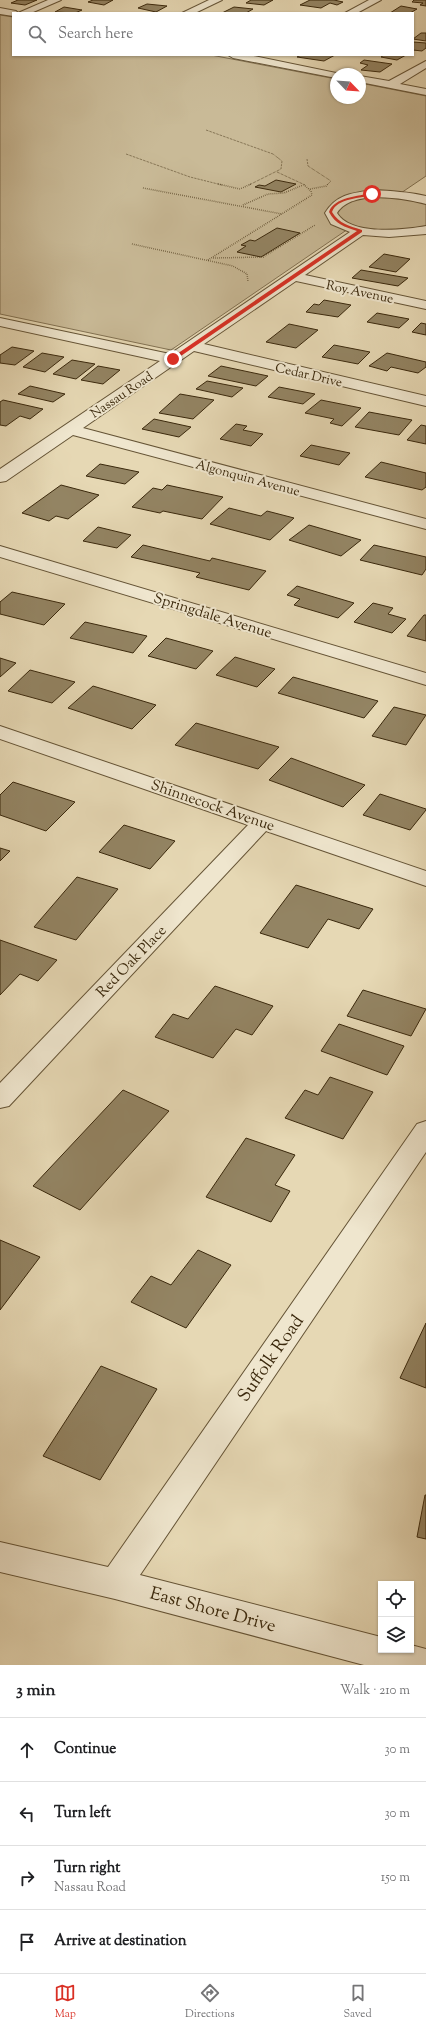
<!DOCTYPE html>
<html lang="en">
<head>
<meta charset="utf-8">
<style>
  body { margin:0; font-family:"Sorts Mill Goudy",serif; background:#f6f6f6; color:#202124 }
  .controls { position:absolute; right:12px; bottom:12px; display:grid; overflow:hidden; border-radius:0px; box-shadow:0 1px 3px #0004 }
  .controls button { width:36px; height:36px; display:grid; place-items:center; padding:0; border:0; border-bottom:1px solid #e0e0e0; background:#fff; color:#202124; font:20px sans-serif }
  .compass { position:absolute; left:330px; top:68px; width:36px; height:36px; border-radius:50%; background:#fff; box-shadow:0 1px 3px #0004; rotate:115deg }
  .stop { position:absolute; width:12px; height:12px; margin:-9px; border:3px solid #d93025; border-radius:50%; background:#fff }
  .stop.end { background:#d93025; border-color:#fff; box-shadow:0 1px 4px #0008 }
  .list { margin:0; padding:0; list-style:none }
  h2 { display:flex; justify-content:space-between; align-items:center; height:52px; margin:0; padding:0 16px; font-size:17px }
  h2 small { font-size:13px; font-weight:400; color:#757577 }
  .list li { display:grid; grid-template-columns:26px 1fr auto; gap:12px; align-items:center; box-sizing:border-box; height:64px; padding:0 16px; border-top:1px solid #e0e0e0 }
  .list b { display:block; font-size:15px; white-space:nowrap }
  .list p { margin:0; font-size:13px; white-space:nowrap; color:#757577 }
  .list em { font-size:13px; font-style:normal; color:#757577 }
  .icon { flex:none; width:22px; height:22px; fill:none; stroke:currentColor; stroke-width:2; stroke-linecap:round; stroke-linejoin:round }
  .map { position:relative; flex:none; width:426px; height:1665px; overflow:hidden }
  .search { position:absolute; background:#fff; box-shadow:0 1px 3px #0004; left:12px; right:12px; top:12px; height:44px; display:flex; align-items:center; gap:10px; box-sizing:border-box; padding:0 14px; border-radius:0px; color:#757577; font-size:15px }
  .sheet { height:308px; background:#fff }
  nav { display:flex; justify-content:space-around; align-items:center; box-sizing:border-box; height:56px; border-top:1px solid #e0e0e0; background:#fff; font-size:11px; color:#757577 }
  nav a { display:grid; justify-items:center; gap:2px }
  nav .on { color:#d93025 }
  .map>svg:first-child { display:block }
  .green { fill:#c9ba97; stroke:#827152 }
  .building { fill:#938463; stroke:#3a280c }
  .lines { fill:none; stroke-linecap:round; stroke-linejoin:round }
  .minor-casing { stroke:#655436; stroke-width:2 }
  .path-far1 { stroke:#3a280c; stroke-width:1; stroke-dasharray:0.5 1; stroke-linecap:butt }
  .path { stroke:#3a280c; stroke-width:1.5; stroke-dasharray:0.5 1.5; stroke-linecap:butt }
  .minor { fill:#efe6ce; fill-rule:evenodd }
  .route { fill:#d93025 }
  .labels { text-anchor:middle; stroke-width:4; stroke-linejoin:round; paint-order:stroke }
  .far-street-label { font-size:13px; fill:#3a280c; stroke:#efe6ce }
  .street-label { font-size:15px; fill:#3a280c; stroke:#efe6ce }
  .near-street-label { font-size:18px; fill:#3a280c; stroke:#efe6ce }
</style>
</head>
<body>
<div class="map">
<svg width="426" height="1665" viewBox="0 0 426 1665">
  <rect width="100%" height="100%" fill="#e6d8b4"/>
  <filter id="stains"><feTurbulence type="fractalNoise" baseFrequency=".005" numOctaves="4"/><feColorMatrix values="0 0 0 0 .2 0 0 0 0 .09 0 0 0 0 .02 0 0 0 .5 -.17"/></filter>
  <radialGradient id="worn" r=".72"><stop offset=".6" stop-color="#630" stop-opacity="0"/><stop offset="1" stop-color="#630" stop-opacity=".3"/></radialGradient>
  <polygon class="green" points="0,15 13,17 13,55 211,55 336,79 336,98 360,98 360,83 426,96 426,176 398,195 426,201 426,229 397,233 351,227 171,350 0,314"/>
  <g class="building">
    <polygon points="18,0 37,0 25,5 11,3"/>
    <polygon points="93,0 113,0 104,5 88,2"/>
    <polygon points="251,0 273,0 264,5 246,3"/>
    <polygon points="310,0 334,0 343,2 337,5 330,3 321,8 300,5"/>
    <polygon points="414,0 426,0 426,6 420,5 423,3 412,2"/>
    <polygon points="147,4 167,6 156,12 138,8"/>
    <polygon points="401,6 417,9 410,13 390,13"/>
    <polygon points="64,7 82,10 75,13 55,12"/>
    <polygon points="234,7 253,9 246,13 222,13"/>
    <polygon points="421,33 426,33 426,41 413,39"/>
    <polygon points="413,42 426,43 426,48 422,51 413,50"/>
    <polygon points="301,55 335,55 324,61 297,57"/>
    <polygon points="384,55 406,55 397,60 381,57"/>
    <polygon points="364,60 392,64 380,72 361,70 368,65 360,63"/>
    <polygon points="276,180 296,184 281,192 255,187 259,185 265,186"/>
    <polygon points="277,228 300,233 261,257 237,252 246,246 241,245 250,240 255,241"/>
    <polygon points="384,254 410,259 396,272 369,267"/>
    <polygon points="361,270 408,278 398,286 352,278"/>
    <polygon points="324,300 351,305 338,317 306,312 314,304 319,305"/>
    <polygon points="377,313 409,319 399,328 367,322"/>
    <polygon points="421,323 426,324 426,335 412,332"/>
    <polygon points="289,324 318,330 296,348 266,342"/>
    <polygon points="334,345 370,352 358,364 322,357"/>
    <polygon points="12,347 34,351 15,365 0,363 0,355"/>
    <polygon points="42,353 64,357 45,372 23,367"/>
    <polygon points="387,353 426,362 426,367 418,373 391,367 387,371 369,366"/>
    <polygon points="72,360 95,364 76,379 53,374"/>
    <polygon points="98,366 120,370 103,384 81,380"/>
    <polygon points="221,366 268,376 256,386 208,376"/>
    <polygon points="207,381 243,388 232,397 196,389"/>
    <polygon points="30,386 65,394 53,402 18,394"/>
    <polygon points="279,387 315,394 303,404 268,397"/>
    <polygon points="180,394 214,400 193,419 159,413"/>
    <polygon points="3,400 43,409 30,419 20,416 6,426 0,425 0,402"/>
    <polygon points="321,400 361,408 342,426 330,423 334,419 305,413"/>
    <polygon points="369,412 412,420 399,435 355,427"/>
    <polygon points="154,419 191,427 179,437 142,429"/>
    <polygon points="236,424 247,426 243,430 263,434 251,446 220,439"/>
    <polygon points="421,425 426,426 426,444 407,440"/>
    <polygon points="311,445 350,453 339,465 300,456"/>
    <polygon points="381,462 426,473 426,487 422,490 365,477"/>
    <polygon points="100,464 139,472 125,484 86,476"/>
    <polygon points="61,485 99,495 68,519 56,516 49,521 22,513"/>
    <polygon points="167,485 223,497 202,519 163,511 160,513 132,507 153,488 162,490"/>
    <polygon points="229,508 261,516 267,511 294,518 270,540 210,524"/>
    <polygon points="309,525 361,540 341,556 289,540"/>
    <polygon points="98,527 131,535 117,548 83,541"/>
    <polygon points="143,545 210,561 212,558 266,571 249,590 196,577 200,573 131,557"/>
    <polygon points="374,545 426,557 426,569 422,575 360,560"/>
    <polygon points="297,586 354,603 338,618 294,605 300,599 287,595"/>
    <polygon points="12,592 65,604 44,625 0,614 0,602"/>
    <polygon points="373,603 393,608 388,614 406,619 392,633 354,622"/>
    <polygon points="424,615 426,615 426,641 407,636"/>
    <polygon points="85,622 147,636 133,653 70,638"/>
    <polygon points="166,638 213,651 196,669 148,656"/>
    <polygon points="235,657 275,669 257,687 216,675"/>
    <polygon points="0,658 16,663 0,677"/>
    <polygon points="30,670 75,682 52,703 8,691"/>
    <polygon points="293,677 378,701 364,718 278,693"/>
    <polygon points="93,686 156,705 132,729 68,708"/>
    <polygon points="394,707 426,715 406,745 372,736"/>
    <polygon points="196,723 279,747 258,769 175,745"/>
    <polygon points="291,758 365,785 343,807 269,780"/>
    <polygon points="13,782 75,802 46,831 0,815 0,795"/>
    <polygon points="380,794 426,809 426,810 410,830 363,815"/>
    <polygon points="124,825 175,841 150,869 99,852"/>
    <polygon points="0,848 10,851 0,861"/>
    <polygon points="77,877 118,889 76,940 34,927"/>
    <polygon points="296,885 373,909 359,929 328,919 308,948 260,933"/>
    <polygon points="0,940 57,960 38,981 20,974 0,995"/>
    <polygon points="215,986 273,1006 252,1035 236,1029 213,1058 155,1037 173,1014 188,1019"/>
    <polygon points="363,990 426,1009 411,1036 347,1016"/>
    <polygon points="339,1024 404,1046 387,1075 321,1051"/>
    <polygon points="330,1077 373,1092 343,1139 285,1118 305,1090 318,1095"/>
    <polygon points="123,1090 169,1111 80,1210 33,1186"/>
    <polygon points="246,1138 295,1155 275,1185 290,1191 271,1222 206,1197"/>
    <polygon points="0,1240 40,1257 0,1310"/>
    <polygon points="198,1250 231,1265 186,1328 131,1302 151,1276 171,1285"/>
    <polygon points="426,1323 426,1388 400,1378"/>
    <polygon points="101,1366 157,1389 100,1480 43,1456"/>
    <polygon points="425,1495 426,1495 426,1539 417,1537"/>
  </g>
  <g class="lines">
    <defs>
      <g id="minor">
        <polygon points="48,0 61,0 31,13 18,13"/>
        <polygon points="209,0 222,0 195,13 182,13"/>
        <polygon points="369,0 381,0 357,13 345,13"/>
        <polygon points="0,8 16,11 18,13 13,13 13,16 0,14"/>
        <polygon points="228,55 249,55 341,74 336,74 336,78 233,58"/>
        <polygon points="426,61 426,68 400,84 426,89 426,95 360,82 360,76 389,81"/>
        <path d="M374,190C391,191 409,192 426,196V204C403,198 352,189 337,213C351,236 403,230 426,226V234L389,237L363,235L305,275L426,301V309L296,281L204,344L426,396V406L194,351L83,428L426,519V529L73,435L6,481L0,482V469L160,361L0,326V318L170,354L350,232L331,224L325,213C337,194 352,193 374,190Z"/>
        <polygon points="0,546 426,673 426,685 0,557"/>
        <polygon points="0,726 426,871 426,886 266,831 9,1106 0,1108 0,1083 248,825 0,739"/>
        <polygon points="426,1121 426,1152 140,1575 381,1637 381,1650 411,1650 411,1645 426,1649 426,1665 364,1665 115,1599 0,1572 0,1542 108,1567 417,1124"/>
      </g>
    </defs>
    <use href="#minor" class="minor-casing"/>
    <g class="path-far1">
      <polyline points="206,130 273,154 282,161 281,169 249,185"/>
      <polyline points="126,154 190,177 222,185"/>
      <polyline points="307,159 308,166 331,181 327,185"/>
      <polyline points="277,172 305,185"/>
    </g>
    <g class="path">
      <polyline points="218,184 240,189 251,184"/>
      <polyline points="143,188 282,214"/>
      <polyline points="310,189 326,186 328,184"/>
      <polyline points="243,205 268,194 284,193 303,185"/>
      <polyline points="132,244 233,266 247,274 248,282"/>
      <polyline points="213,258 263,257 315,225"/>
      <polyline points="208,260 312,195 311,191 303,184"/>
    </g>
    <use href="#minor" class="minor"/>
  </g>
  <path class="route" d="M372,193L374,195C361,198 337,198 332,212C339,224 350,226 362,230V232L175,360H171V358L357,231C345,227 335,224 329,212C334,197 359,196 372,193Z"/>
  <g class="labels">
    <g class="far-street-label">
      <text transform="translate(360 291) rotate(12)" y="5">Roy Avenue</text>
      <text transform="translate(309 374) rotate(13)" y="5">Cedar Drive</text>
      <text transform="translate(121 394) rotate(-34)" y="5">Nassau Road</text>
      <text transform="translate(248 477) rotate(15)" y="5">Algonquin Avenue</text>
    </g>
    <g class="street-label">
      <text transform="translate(213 615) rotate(17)" y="5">Springdale Avenue</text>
      <text transform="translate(213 805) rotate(19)" y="5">Shinnecock Avenue</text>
      <text transform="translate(131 961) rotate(-46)" y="5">Red Oak Place</text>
    </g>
    <g class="near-street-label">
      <text transform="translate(270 1358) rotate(-55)" y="6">Suffolk Road</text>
      <text transform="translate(213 1609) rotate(15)" y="6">East Shore Drive</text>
    </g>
  </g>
  <rect width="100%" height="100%" filter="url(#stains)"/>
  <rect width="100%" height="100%" fill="url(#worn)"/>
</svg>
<div class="controls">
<button><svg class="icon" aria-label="locate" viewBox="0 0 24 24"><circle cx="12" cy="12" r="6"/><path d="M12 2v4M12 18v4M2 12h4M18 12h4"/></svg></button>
<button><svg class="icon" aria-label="layers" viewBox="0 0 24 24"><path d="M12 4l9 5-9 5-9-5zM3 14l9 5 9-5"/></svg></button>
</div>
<svg class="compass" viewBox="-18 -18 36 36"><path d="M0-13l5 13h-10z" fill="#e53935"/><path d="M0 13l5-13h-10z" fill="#757577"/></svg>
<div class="stop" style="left:372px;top:194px"></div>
<div class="stop end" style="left:173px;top:359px"></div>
<div class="search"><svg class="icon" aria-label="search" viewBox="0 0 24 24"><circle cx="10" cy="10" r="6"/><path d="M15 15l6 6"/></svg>Search here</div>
</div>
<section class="sheet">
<h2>3 min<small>Walk · 210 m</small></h2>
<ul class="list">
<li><svg class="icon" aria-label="ahead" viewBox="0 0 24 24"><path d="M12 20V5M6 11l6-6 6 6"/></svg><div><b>Continue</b></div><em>30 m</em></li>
<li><svg class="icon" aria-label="left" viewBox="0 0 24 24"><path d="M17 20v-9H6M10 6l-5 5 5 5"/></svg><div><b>Turn left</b></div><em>30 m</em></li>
<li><svg class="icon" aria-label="right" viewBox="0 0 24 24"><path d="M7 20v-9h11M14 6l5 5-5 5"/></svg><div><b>Turn right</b><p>Nassau Road</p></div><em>150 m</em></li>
<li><svg class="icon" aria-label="arrive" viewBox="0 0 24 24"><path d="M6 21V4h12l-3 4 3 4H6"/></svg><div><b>Arrive at destination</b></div></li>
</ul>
</section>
<nav>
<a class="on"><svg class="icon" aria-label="map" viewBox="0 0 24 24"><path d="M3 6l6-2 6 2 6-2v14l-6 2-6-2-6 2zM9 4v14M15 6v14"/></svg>Map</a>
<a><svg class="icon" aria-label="directions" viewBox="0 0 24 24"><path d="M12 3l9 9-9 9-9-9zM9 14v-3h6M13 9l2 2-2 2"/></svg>Directions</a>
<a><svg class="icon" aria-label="saved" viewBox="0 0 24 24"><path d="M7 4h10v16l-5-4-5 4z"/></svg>Saved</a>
</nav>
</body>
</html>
